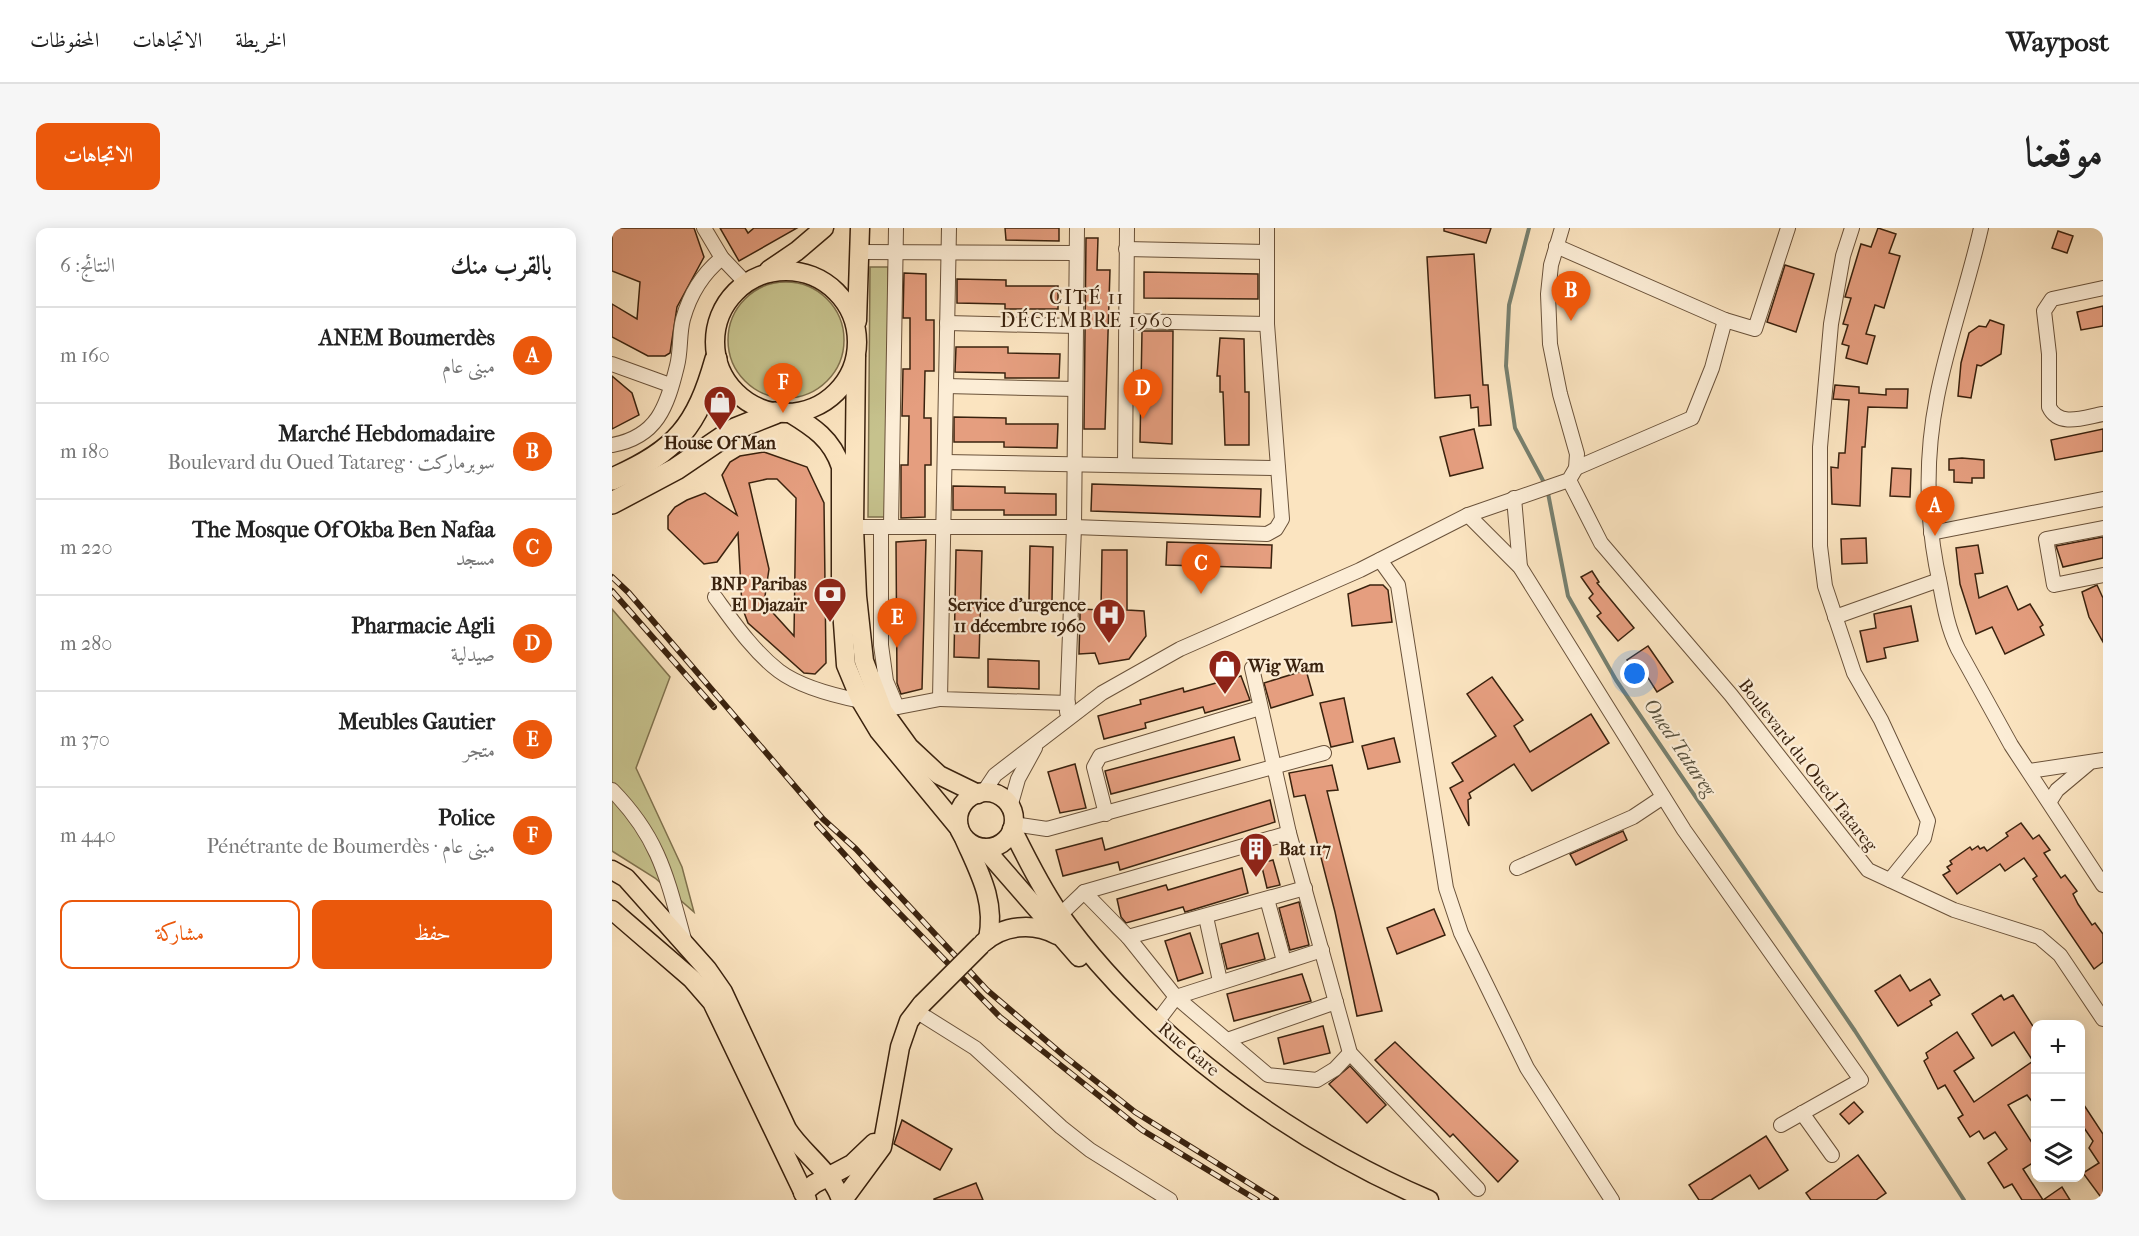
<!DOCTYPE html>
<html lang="ar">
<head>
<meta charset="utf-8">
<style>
  body { margin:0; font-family:"IM FELL French Canon",Amiri,serif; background:#f6f6f6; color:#222; direction:rtl }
  .controls { position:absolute; right:18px; bottom:18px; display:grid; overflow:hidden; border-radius:12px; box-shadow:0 3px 15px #0003 }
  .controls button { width:54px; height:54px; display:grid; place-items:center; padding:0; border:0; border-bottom:2px solid #e0e0e0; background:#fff; color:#222; font:30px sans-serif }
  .you { position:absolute; left:1023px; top:446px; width:21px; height:21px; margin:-15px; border:4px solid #fff; border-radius:50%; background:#1a73e8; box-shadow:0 0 0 9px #1a73e833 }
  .badge { display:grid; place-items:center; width:39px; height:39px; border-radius:50%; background:#ea580c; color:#fff; font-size:20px; font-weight:700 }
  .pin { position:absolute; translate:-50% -50px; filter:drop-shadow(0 2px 3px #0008) }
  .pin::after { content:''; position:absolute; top:32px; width:21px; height:18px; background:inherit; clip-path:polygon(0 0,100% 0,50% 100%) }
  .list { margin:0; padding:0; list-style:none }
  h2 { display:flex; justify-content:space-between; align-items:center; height:78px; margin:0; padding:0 24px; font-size:26px }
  h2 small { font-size:20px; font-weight:400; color:#767676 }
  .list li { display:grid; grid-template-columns:39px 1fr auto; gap:18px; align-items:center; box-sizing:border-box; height:96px; padding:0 24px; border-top:2px solid #e0e0e0 }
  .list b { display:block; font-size:22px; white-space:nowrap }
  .list p { margin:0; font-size:20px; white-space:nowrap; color:#767676 }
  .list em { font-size:20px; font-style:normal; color:#767676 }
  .actions { display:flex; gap:12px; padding:18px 24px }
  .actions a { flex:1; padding:14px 0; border:2px solid #ea580c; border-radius:12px; text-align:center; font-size:21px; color:#ea580c }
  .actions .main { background:#ea580c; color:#fff }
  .icon { flex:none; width:33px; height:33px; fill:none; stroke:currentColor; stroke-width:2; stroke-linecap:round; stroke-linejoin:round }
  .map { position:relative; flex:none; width:1491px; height:972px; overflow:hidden; direction:ltr; border-radius:12px }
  header { display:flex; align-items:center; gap:36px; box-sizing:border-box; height:84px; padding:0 30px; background:#fff; border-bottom:2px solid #e0e0e0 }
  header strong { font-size:28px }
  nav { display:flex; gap:33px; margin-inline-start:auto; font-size:21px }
  .intro { display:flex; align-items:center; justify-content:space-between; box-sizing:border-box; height:144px; padding:0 36px }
  h1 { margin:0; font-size:42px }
  .button { padding:15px 27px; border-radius:12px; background:#ea580c; color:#fff; font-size:21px; font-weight:700 }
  main { display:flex; gap:36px; padding:0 36px }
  aside { flex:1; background:#fff; border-radius:12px; box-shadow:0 3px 15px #0003 }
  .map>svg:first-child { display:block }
  .green { fill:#c6c28d; stroke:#80724e; stroke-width:1.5 }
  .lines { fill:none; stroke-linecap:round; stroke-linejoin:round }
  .stream { stroke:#77806f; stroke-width:4 }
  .building { fill:#e59e7f; stroke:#3a220e; stroke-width:1.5; fill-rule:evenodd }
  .minor-casing { stroke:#6a523a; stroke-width:16 }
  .major-casing { stroke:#3a220e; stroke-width:21 }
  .highway-casing { stroke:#3a220e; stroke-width:24 }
  .minor { stroke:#fcedd6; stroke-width:14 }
  .major { stroke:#fbe4c0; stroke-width:18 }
  .highway { stroke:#fbe4c0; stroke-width:21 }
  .rail-casing { stroke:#3a220e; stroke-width:6 }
  .rail { stroke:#fcedd6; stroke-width:4; stroke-dasharray:11; stroke-linecap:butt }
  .major-bridge-casing { stroke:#3a220e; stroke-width:21; stroke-linecap:butt }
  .major-bridge { stroke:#fbe4c0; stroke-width:18 }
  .labels { text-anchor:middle; stroke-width:4.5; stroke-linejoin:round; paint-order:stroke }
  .poi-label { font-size:18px; font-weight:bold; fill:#3a220e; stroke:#fcedd6; text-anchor:end }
  .street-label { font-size:18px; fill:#3a220e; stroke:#fcedd6 }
  .neighbourhood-label { font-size:20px; letter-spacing:1.5px; fill:#3a220e; stroke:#fcedd6 }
  .water-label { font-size:20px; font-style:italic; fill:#58513e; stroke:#fcedd6 }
</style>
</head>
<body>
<header>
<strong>Waypost</strong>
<nav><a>الخريطة</a><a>الاتجاهات</a><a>المحفوظات</a></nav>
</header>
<div class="intro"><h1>موقعنا</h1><a class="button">الاتجاهات</a></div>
<main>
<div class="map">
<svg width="1491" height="972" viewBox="0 0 1491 972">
  <rect width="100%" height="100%" fill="#fbe4c0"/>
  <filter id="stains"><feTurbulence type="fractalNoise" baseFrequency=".00333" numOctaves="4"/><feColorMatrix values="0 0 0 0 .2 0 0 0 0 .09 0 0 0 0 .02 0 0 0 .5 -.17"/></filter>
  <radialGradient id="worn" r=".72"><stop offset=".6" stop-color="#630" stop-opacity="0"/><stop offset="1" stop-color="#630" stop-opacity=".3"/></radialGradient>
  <g class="green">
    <polygon points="258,39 276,39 275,289 256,289"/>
    <circle cx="174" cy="112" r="58"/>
    <polygon points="0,381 58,449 24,540 70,639 82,684 43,650 0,623"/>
  </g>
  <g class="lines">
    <polyline class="stream" points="917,0 897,77 894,138 903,200 935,260 956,368 1004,452 1243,803 1352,972"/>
  </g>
  <g class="building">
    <polygon points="0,0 82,0 92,29 65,79 58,125 53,128 36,128 0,109 0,76 25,91 28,54 0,43"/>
    <polygon points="108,0 133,0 136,5 142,0 185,0 127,33"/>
    <polygon points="393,0 447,0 447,13 394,12"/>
    <polygon points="832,0 879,0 874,15 832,3"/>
    <polygon points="1266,0 1284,6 1277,25 1288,28 1272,80 1263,77 1254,106 1263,108 1255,136 1234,130 1237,118 1230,116 1236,97 1231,96 1239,70 1233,69 1249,16 1259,19"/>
    <polygon points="1446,3 1461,8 1455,25 1440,20"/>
    <polygon points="474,10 486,10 485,42 498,42 493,201 472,201"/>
    <polygon points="862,26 871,157 876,157 879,197 867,198 866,179 859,180 858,167 823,170 815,29"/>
    <polygon points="1173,37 1202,46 1184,104 1155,94"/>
    <polygon points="532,44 646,46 646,71 532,70"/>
    <polygon points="292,45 314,46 314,92 322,92 322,143 313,143 312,190 319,190 319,237 313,237 313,289 289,290 289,237 296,237 297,188 290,188 291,141 298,141 298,90 291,90"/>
    <polygon points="345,51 394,52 394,58 446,58 446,81 393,81 393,76 345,75"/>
    <polygon points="1491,78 1491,98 1469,102 1465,84"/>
    <polygon points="1378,92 1392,97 1389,126 1369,138 1365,137 1359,170 1346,168 1349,135 1357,105 1367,98 1374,99"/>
    <polygon points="530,103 561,103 560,216 528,214"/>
    <polygon points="608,110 632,111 633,164 637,164 637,217 613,217 611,164 608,164 608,148 605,148"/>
    <polygon points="344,119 396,119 396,125 448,126 447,150 393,150 393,145 343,144"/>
    <polygon points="0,148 20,165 27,187 0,201"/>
    <polygon points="1223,157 1247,159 1247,165 1274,167 1274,161 1296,161 1295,180 1256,179 1253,219 1250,219 1248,278 1220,276 1219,239 1226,240 1227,225 1233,225 1237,172 1221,171"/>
    <polygon points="342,189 394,190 394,196 446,196 445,220 392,219 392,214 342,214"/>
    <polygon points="862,201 871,240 838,248 828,209"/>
    <polygon points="1491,201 1491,223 1443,232 1439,212"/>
    <path d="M152,224L195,239L212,275L214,435L203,446L192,445L136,395L130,379L126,305L105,334L92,336L56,301V288L63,279L75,272L93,265L125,287L110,247L118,234L128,228ZM155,251H165L184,270L182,408L152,375L157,341L137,255Z"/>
    <polygon points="1350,230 1372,232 1372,250 1360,250 1360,255 1342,254 1342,242 1337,242 1337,231"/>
    <polygon points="1280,240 1299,241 1298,269 1278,268"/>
    <polygon points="480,256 649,261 648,289 479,283"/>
    <polygon points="341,258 393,259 393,265 444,266 444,287 392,287 392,282 341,282"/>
    <polygon points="1491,309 1491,330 1451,339 1444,318"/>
    <polygon points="1254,310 1255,335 1230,336 1229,311"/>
    <polygon points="314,312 310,461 289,466 285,455 284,314"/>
    <polygon points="555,314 660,317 659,340 554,337"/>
    <polygon points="1366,317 1371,345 1363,346 1367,370 1395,358 1406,382 1418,376 1431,397 1428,399 1432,407 1393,426 1380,399 1364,406 1348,356 1344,320"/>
    <polygon points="418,318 441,319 440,373 417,373"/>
    <polygon points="344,322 370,323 367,430 342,429"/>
    <polygon points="490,322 515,322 515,382 532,383 534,408 517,431 487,436 483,425 467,426 468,389 468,381 489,382"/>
    <polygon points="980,343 987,354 985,355 1022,400 1006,413 985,388 989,385 977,370 981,366 969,349"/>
    <polygon points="758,357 771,357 776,362 780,394 740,398 736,366"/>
    <polygon points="1485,357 1491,370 1491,414 1477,389 1470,364"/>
    <polygon points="1299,378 1306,413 1272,420 1274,430 1255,434 1248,403 1264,400 1262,386"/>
    <polygon points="1036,418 1061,454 1045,464 1033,445 1027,449 1015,432"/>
    <polygon points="376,431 427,433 427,461 376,459"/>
    <polygon points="694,442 701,467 659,480 652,455"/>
    <polygon points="629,448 638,472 593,485 591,479 533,495 534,500 492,511 486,488 529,476 528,472 571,460 572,464"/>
    <polygon points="880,449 911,492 902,498 918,524 979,486 997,515 920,563 902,536 857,565 859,570 856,572 857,598 838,560 851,553 840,535 884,508 855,466"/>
    <polygon points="732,470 741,514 719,519 708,475"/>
    <polygon points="622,509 628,532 499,566 493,543"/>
    <polygon points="782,510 788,534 756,541 750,518"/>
    <polygon points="463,536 474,580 448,585 436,544"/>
    <polygon points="720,537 726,562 715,563 770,783 745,788 723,684 693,567 682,569 677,545"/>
    <polygon points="658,572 663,594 508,642 506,634 451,648 444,622 490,610 493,622"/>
    <polygon points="1409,595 1421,611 1427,607 1438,622 1432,625 1449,650 1453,647 1465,663 1461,666 1466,676 1480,697 1483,695 1491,706 1491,734 1482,741 1421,651 1425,648 1412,630 1393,643 1388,636 1345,666 1331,647 1338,643 1335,639 1340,636 1338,633 1358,619 1360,622 1366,618 1368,621 1372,619 1375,623 1396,608 1394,605"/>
    <polygon points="1011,603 1015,612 964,637 958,626"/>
    <polygon points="661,632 668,657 655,660 649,635"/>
    <polygon points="630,640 636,665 573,684 571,679 514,695 509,689 505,671 554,657 556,662"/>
    <polygon points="687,674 697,717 678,722 667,680"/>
    <polygon points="822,681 833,707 785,726 775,700"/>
    <polygon points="578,705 591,745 566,753 553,713"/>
    <polygon points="646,705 653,731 615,741 609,716"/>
    <polygon points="690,746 699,773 622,793 615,766"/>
    <polygon points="1288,747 1298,763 1318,751 1328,767 1318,773 1320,777 1286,798 1263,763"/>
    <polygon points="1389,767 1392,772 1401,767 1424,803 1424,879 1415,867 1396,877 1424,921 1424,933 1411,941 1431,972 1450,959 1458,972 1410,972 1400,956 1392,960 1376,935 1395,921 1383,904 1372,911 1367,903 1358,909 1346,890 1351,887 1333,857 1326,861 1312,833 1316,830 1314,825 1345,804 1362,830 1342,843 1362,874 1421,833 1402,804 1380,818 1360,786"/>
    <polygon points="711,798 718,825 672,836 666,810"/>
    <polygon points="783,814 906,933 886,954 841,906 838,909 763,832"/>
    <polygon points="738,838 774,877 755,895 717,856"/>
    <polygon points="1468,871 1491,906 1491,972 1471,945 1487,935 1477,920 1481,913 1468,894"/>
    <polygon points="1242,874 1251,884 1237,896 1228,886"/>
    <polygon points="290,892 340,921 328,942 282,916"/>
    <polygon points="1154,908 1176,942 1147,961 1138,947 1099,972 1087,972 1077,957"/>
    <polygon points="1246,927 1274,965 1264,972 1199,972 1194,965"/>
    <polygon points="364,955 371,972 322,972 322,971"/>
  </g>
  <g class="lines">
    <defs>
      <g id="minor">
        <polyline points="92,0 110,30 133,54"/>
        <polyline points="337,0 328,471 456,475"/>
        <polyline points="1240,0 1231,28 1219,96 1208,219 1208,318 1213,358 1242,445 1269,492 1316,593 1312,610 1278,652"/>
        <path d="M1369,0C1356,57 1336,112 1325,169C1313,230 1314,294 1328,356C1332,378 1336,401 1346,421L1399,517L1491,657"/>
        <polyline points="944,18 1113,92 1143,101 1176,0"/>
        <polyline points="514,21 655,24"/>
        <polyline points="248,24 464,25"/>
        <path d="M1491,60L1440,71L1432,83L1437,126V179C1447,200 1473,189 1491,186"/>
        <polyline points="513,93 655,96"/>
        <polyline points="335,95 464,98"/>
        <polyline points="0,136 58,157"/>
        <polyline points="334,158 463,161"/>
        <path d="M0,217C45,209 55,179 65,138C69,123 67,106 71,91C78,66 90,46 110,30"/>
        <polyline points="333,234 666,240"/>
        <polyline points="513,237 515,0"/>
        <polyline points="964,240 1080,190 1100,140 1113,92"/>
        <polyline points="957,252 989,315 1119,467 1256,642 1342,682 1427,709 1448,727 1491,791"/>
        <polyline points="902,270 908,339"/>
        <polyline points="856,287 908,339 1072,602 1249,852 1169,897"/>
        <polyline points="279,298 284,0"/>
        <polyline points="234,299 462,299 655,306 664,301 670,291 655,96 655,0"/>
        <polyline points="269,299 269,417 274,453 285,479"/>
        <polyline points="1491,300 1434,311 1442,357 1491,347"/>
        <polyline points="1319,305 1491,271"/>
        <polyline points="768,332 786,357 834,660 849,705 915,840 1000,972"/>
        <path d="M103,369C122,395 141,423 167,443C187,458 224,468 249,473"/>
        <polyline points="1223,389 1327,352"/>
        <polyline points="640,440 677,605 738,825 866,961"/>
        <polyline points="276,481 328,471"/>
        <polyline points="455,484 462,299 465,0"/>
        <polyline points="1417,543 1491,532"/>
        <path d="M0,562C48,611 55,650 73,715"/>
        <polyline points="371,565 383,547 490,465 568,421 748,342 856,287 957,252 964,240 965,226 948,166 938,116 936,66 939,37 950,0"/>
        <polyline points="1438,573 1445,562 1476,536"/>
        <polyline points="398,579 406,551 423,520"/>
        <polyline points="494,586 482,539 488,528 648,480"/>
        <polyline points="401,596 435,601 712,525"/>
        <polyline points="905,640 1021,589 1051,569"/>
        <polyline points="472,664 516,709 693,660"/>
        <polyline points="655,671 672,733"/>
        <polyline points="448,687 472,664 677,605"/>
        <polyline points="594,689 608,753"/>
        <polyline points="516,709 564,769 656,847 705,852 723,841 738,825"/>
        <polyline points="304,783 363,820 449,899 478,922 558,972"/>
        <polyline points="545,794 564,769 710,722"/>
        <polyline points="615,812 724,774"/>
        <polyline points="1190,885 1220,927"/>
      </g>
      <g id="major">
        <polyline points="157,42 185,23 212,0"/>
        <circle cx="174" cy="114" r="71"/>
        <polyline points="245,93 248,0"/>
        <polyline points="244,128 242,300 245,368 252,433 271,483 297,519 327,547 366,566"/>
        <path d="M178,185C201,199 220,211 229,239V367L234,437L249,473L267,503L347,600"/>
        <circle cx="374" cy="592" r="28"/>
        <path d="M400,601C414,629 428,658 446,684C535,809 678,912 817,972"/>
        <path d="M352,610C367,644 384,673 376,711"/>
        <polyline points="372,620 467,729"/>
        <path d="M0,642L14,650L95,741L111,764L175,901C190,925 221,945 229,972"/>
        <polyline points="0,682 80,751 100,774 195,972"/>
        <path d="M371,715C391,697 421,694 445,707"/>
        <polyline points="191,965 202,956 240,936 262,915"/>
        <polyline points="231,972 270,919 288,819 297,793 310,776"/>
      </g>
      <g id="highway">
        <path d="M0,251C65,223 85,198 104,131"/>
        <polyline points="0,275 64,241 123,201 163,185"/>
      </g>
    </defs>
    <use href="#minor" class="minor-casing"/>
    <use href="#major" class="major-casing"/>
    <use href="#highway" class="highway-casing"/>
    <use href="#minor" class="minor"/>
    <use href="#major" class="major"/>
    <use href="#highway" class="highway"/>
    <defs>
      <g id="rail">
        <polyline points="0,349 17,365 211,591 244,621 375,762 451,827 523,884 664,972"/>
        <polyline points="0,363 102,479"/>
        <polyline points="205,596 259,656 388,789 530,902 645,972"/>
      </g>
    </defs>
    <use href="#rail" class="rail-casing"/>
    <use href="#rail" class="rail"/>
    <defs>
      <polyline id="major-bridge" points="310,776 369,717"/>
    </defs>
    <use href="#major-bridge" class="major-bridge-casing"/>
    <use href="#major-bridge" class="major-bridge"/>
  </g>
  <defs>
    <symbol id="shop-pin" viewBox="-11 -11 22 30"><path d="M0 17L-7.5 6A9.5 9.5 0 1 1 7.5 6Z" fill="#8f2418" stroke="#fcedd6"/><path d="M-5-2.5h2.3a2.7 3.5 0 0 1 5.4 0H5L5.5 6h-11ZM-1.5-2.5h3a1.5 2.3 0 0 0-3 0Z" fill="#fff"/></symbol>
    <symbol id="bank-pin" viewBox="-11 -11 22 30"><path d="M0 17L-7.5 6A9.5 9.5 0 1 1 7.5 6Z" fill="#8f2418" stroke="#fcedd6"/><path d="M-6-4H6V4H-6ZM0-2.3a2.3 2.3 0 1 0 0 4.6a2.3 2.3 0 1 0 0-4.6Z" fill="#fff"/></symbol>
    <symbol id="hospital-pin" viewBox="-11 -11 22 30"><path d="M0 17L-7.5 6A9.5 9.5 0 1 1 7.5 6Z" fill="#8f2418" stroke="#fcedd6"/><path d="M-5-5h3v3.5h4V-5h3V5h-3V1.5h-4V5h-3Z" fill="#fff"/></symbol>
    <symbol id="building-pin" viewBox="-11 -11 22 30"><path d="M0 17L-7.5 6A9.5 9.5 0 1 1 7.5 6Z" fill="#8f2418" stroke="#fcedd6"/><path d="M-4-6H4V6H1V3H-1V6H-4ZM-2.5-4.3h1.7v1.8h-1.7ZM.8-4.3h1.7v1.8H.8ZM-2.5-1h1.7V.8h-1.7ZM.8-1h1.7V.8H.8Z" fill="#fff"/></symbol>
  </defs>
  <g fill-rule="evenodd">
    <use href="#shop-pin" x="89" y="155" width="38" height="52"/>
    <use href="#bank-pin" x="199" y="347" width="38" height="52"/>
    <use href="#hospital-pin" x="478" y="368" width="38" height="52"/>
    <use href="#shop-pin" x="594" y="419" width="38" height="52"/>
    <use href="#building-pin" x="625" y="602" width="38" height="52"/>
  </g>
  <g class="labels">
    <g class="poi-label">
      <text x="108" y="221" text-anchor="middle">House Of Man</text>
      <text x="195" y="362">BNP Paribas<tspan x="195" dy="21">El Djazaïr</tspan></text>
      <text x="474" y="383">Service d'urgence<tspan x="474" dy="21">11 décembre 1960</tspan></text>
      <text x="636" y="444" text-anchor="start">Wig Wam</text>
      <text x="667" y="627" text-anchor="start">Bat 117</text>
    </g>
    <g class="street-label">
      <text transform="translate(1196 537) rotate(52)" y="6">Boulevard du Oued Tatareg</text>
      <text transform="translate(577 821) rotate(40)" y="6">Rue Gare</text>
    </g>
    <g class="neighbourhood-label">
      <text x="475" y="76">CITÉ 11<tspan x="475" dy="23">DÉCEMBRE 1960</tspan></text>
    </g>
    <g class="water-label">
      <text transform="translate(1068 519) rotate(56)" y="7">Oued Tatareg</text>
    </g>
  </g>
  <rect width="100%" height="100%" filter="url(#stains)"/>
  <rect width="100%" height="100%" fill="url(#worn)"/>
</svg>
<div class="controls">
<button>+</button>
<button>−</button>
<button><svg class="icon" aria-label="layers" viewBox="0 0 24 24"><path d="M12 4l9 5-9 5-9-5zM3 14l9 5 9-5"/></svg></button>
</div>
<div class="you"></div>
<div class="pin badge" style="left:1323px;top:308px">A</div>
<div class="pin badge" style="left:959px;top:93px">B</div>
<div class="pin badge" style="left:589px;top:366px">C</div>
<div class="pin badge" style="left:531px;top:191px">D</div>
<div class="pin badge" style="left:285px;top:420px">E</div>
<div class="pin badge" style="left:171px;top:185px">F</div>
</div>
<aside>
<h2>بالقرب منك<small>النتائج: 6</small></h2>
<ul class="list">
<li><span class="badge">A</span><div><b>ANEM Boumerdès</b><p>مبنى عام</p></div><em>160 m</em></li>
<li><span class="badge">B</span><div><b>Marché Hebdomadaire</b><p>سوبرماركت · Boulevard du Oued Tatareg</p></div><em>180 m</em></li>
<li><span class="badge">C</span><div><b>The Mosque Of Okba Ben Nafaa</b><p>مسجد</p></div><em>220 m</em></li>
<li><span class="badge">D</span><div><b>Pharmacie Agli</b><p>صيدلية</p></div><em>280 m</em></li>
<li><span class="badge">E</span><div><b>Meubles Gautier</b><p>متجر</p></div><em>370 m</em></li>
<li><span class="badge">F</span><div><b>Police</b><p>مبنى عام · Pénétrante de Boumerdès</p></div><em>440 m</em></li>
</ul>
<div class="actions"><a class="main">حفظ</a><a>مشاركة</a></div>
</aside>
</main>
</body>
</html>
